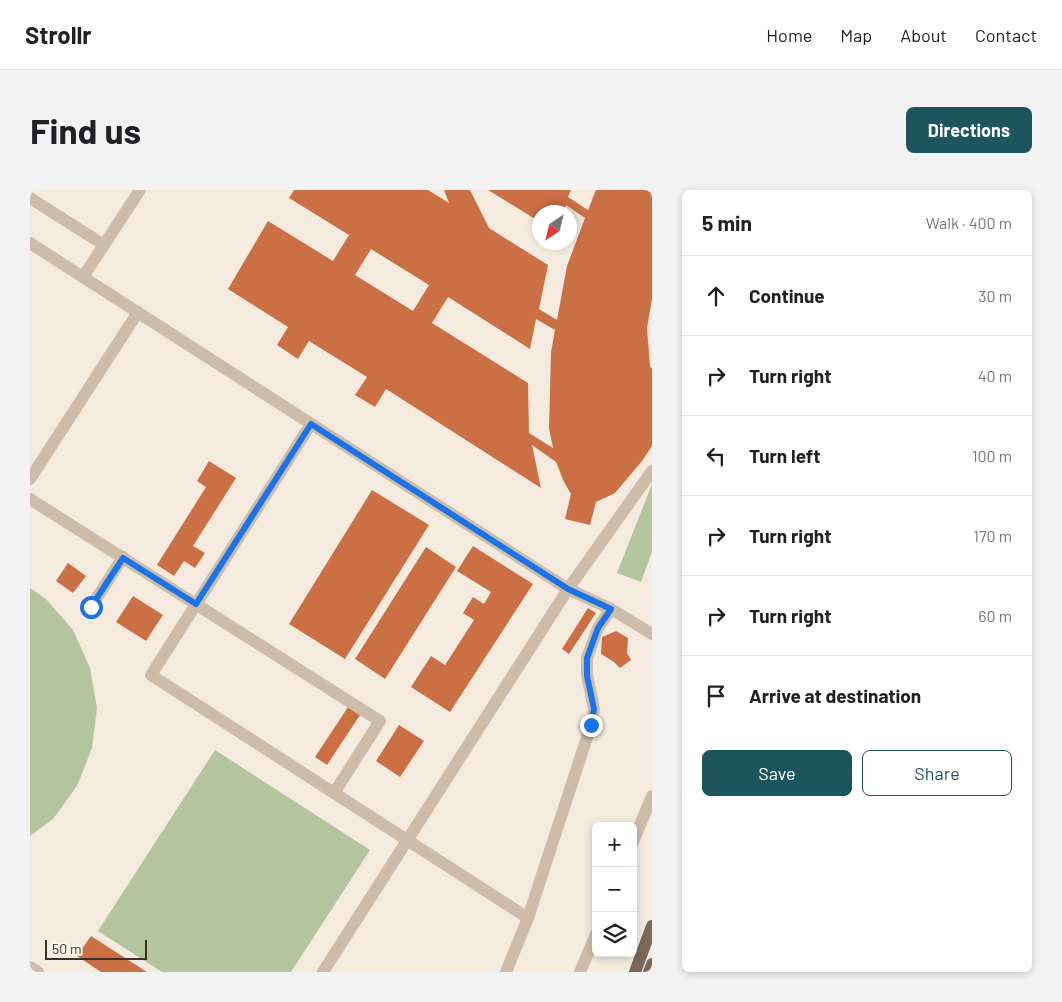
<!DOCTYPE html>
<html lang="en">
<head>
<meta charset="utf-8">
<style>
  body { margin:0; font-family:Barlow,sans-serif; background:#f2f2f2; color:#202124 }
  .controls { position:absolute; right:15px; bottom:15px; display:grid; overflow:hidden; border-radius:8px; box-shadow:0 2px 8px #0003 }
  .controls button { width:45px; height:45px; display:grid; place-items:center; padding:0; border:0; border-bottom:1px solid #e0e0e0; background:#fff; color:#202124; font:25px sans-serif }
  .compass { position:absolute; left:502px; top:15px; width:45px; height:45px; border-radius:50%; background:#fff; box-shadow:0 2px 8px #0003; rotate:215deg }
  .scale { position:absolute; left:15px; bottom:12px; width:102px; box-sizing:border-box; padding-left:5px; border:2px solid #3a3029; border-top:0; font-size:14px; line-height:18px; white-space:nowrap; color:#3a3029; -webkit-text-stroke:4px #fbf5eb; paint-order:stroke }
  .stop { position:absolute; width:15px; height:15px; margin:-11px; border:4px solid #1a73e8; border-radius:50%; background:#fff }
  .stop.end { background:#1a73e8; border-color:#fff; box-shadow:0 1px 5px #0008 }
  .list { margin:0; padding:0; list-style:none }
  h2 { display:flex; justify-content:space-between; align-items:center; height:65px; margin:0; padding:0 20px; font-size:21px }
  h2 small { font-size:16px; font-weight:400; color:#757577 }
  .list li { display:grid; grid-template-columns:32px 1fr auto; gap:15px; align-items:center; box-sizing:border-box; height:80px; padding:0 20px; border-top:1px solid #e0e0e0 }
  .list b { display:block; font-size:19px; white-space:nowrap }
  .list em { font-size:16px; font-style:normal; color:#757577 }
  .actions { display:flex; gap:10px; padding:15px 20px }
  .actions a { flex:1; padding:11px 0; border:1px solid #1d555e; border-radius:8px; text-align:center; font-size:18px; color:#1d555e }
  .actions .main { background:#1d555e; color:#fff }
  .icon { flex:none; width:28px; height:28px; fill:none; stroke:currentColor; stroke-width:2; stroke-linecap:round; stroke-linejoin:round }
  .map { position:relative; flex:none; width:622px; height:782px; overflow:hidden; border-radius:8px }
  header { display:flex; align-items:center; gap:30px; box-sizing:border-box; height:70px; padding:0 25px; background:#fff; border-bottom:1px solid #e0e0e0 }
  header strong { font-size:24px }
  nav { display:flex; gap:28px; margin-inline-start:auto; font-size:18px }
  .intro { display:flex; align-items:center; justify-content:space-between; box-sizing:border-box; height:120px; padding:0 30px }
  h1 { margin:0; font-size:35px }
  .button { padding:12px 22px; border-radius:8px; background:#1d555e; color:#fff; font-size:18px; font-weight:700 }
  main { display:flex; gap:30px; padding:0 30px }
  aside { flex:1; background:#fff; border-radius:8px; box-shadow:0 2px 8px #0003 }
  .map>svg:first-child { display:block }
  .green { fill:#b4c49d }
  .building { fill:#cb6f45; fill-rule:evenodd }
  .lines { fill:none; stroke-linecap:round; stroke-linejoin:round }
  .minor { stroke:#cdbca9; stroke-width:12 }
  .major { stroke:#7c685a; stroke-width:12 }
  .route { stroke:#1a73e8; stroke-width:6 }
</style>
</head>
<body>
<header>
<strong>Strollr</strong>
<nav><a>Home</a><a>Map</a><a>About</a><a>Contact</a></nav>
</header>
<div class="intro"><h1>Find us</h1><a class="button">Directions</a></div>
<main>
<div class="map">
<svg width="622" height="782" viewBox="0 0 622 782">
  <rect width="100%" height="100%" fill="#f4ebde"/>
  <g class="green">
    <polygon points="622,294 622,362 611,392 587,383"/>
    <polygon points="0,398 16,409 43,440 60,478 67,518 62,558 47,596 23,629 0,646"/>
    <polygon points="185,560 340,660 261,782 132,782 68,741"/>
  </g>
  <g class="building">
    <path d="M264,0H398L419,13L414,0H440L459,38L518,75L509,119L527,130L537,76L555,28L536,15L534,22H510V32L458,0H541L538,7L558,20L566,0H622V109L617,138L620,176L622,179V256L612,271L585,303L566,312L560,335L535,329L541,304L534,292L526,272L502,255L511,298L356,199L345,217L325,205L337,187L279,151L268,169L247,155L258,137L198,99L238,31L303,71L319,45L259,8ZM341,59L399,95L383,121L325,85ZM418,107L500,159L506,129L525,140L521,162L519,238L523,258L499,243L498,193L402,133Z"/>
    <polygon points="179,271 206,288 163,356 175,363 165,378 154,371 144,386 127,375 176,297 167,291"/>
    <polygon points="342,300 399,335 315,469 259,434"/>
    <polygon points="443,356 503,394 420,522 381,497 401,466 415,475 444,430 433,423 443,407 454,414 461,402 427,381"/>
    <polygon points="396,357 426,377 355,489 325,469"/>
    <polygon points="38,373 56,386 43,403 26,391"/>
    <polygon points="103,406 133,425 116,451 86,432"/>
    <polygon points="558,418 566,423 539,464 532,459"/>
    <polygon points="586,441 598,448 597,463 601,470 590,478 584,472 571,464 572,447"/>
    <polygon points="320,514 332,522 297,575 285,567"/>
    <polygon points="369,535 394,551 370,587 346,571"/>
    <polygon points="61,746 117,782 71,782 47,766"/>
  </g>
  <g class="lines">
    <g class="minor">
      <polyline points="0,8 74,55"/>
      <polyline points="0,53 538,399 581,419 622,444"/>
      <polyline points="53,87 110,0"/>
      <polyline points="281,234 121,485 498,728"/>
      <polyline points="0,289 108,122"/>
      <polyline points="0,309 350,531 304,603"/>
      <polyline points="61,417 93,367"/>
      <polyline points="603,652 622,606"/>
      <polyline points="0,777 8,782"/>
      <polyline points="293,782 538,399 622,281"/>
      <polyline points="476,782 498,728 561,535 564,519 557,485 557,468 568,438 581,419"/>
      <polyline points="550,782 566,744"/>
    </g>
    <g class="major">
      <polyline points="605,782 622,736"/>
      <polyline points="619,782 622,774"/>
    </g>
  </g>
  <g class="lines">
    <polyline class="route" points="61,417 93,368 166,414 281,234 538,399 581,419 568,438 557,468 557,486 564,519 561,535"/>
  </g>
</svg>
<div class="controls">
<button>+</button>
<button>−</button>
<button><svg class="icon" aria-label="layers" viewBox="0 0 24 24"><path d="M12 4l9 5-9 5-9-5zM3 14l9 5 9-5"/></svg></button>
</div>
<svg class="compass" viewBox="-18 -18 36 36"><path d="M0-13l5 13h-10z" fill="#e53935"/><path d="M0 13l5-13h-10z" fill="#757577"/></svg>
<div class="scale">50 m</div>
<div class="stop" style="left:61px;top:417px"></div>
<div class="stop end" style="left:561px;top:535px"></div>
</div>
<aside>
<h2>5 min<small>Walk · 400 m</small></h2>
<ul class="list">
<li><svg class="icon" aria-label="ahead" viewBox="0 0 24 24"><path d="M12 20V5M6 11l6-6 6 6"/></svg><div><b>Continue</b></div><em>30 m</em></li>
<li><svg class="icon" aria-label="right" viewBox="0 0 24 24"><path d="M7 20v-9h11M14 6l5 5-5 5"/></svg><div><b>Turn right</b></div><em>40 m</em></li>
<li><svg class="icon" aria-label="left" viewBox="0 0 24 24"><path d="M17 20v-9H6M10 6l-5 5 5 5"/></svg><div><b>Turn left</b></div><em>100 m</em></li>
<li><svg class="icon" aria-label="right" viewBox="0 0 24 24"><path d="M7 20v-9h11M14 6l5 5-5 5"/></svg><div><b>Turn right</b></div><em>170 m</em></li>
<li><svg class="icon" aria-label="right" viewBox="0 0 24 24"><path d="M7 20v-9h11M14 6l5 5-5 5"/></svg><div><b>Turn right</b></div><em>60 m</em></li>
<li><svg class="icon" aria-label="arrive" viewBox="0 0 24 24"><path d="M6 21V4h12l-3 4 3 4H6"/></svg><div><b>Arrive at destination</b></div></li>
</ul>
<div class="actions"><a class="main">Save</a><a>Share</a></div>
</aside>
</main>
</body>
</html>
